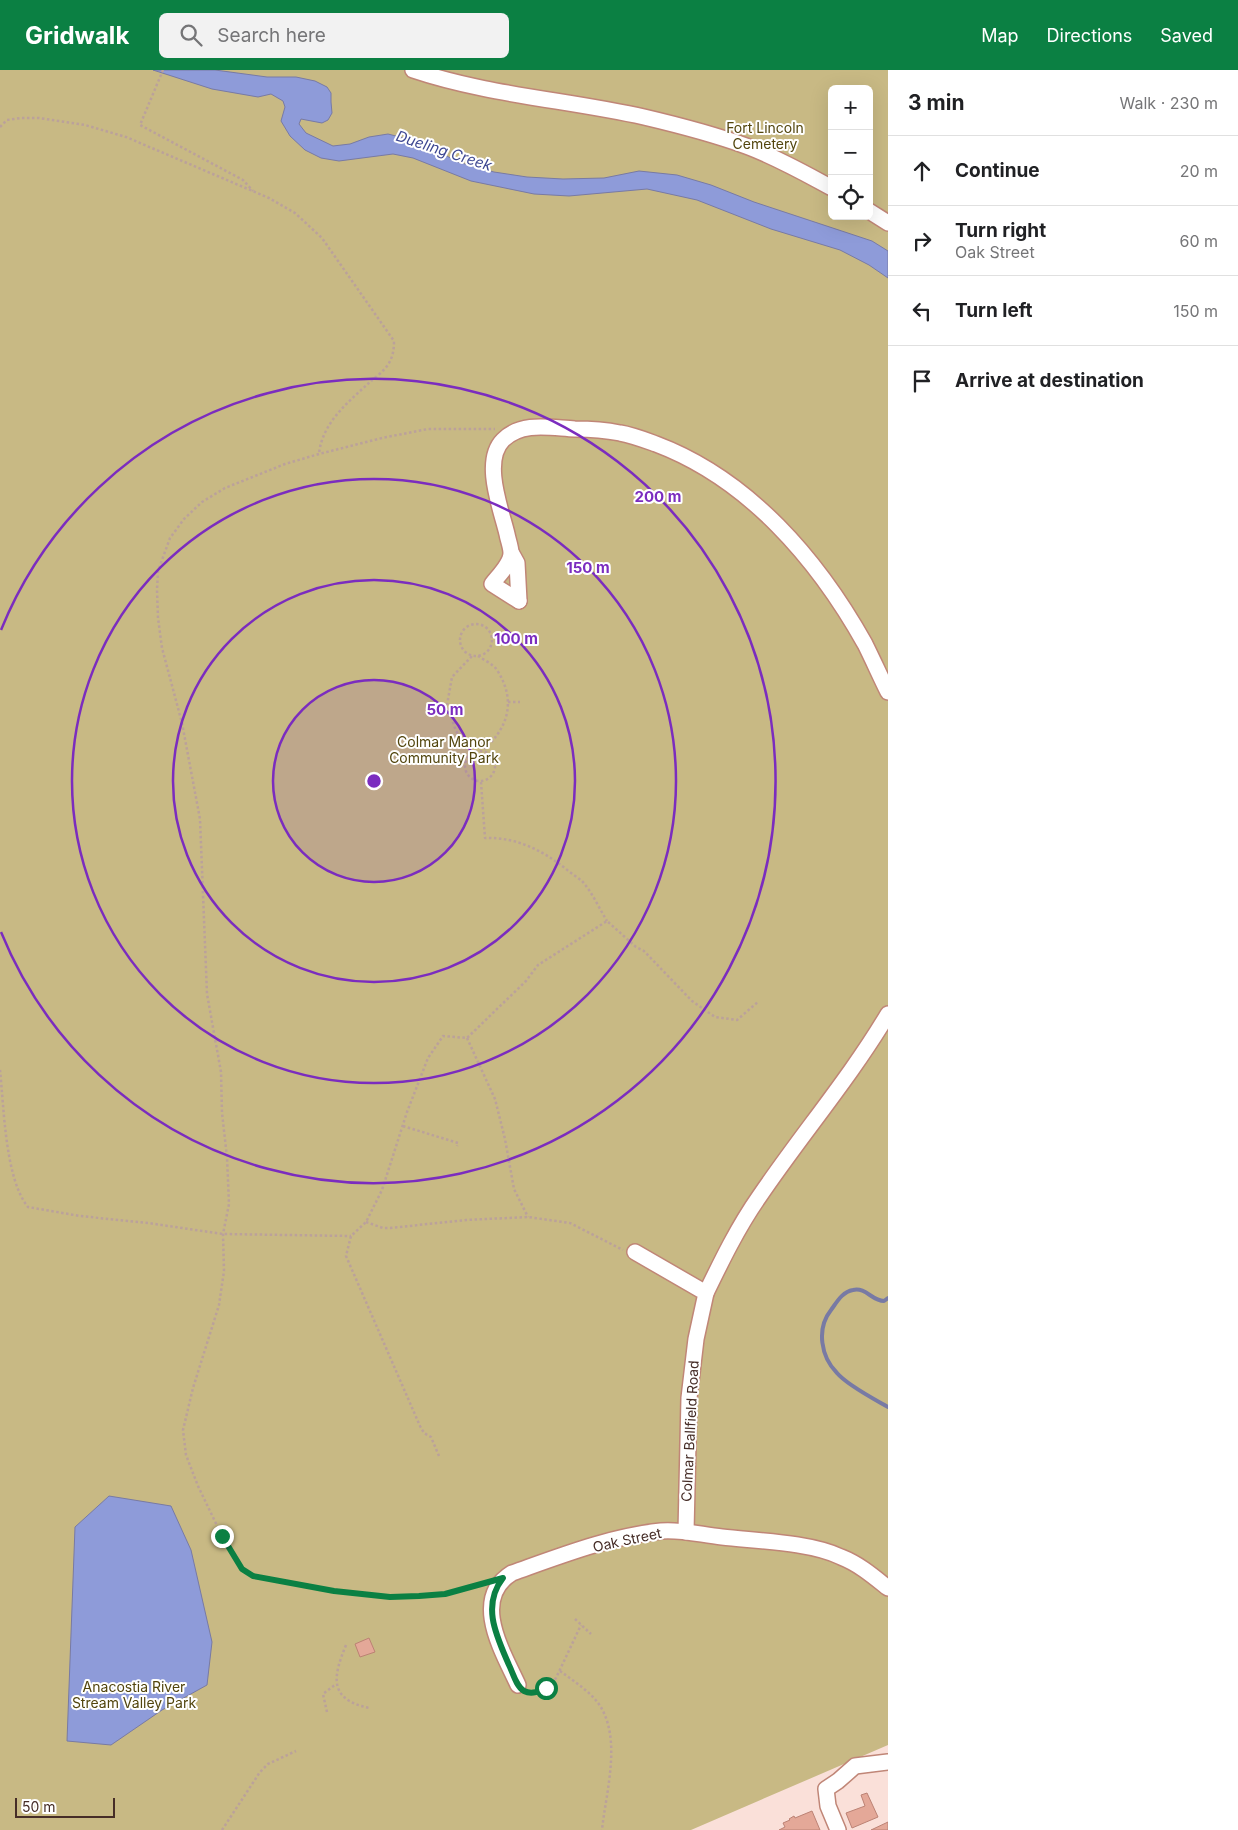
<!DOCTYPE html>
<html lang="en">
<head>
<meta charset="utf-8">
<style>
  body { margin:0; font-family:Inter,sans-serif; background:#f2f2f2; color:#202124 }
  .controls { position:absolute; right:15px; top:15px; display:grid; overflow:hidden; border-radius:8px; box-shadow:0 5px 20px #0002 }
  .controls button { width:45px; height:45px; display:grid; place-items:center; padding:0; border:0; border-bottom:1px solid #e0e0e0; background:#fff; color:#202124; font:25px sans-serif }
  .scale { position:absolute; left:15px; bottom:12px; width:100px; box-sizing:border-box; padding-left:5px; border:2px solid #462d27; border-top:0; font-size:14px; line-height:18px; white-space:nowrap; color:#462d27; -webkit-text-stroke:4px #fff; paint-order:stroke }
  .stop { position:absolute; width:15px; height:15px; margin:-11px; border:4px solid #0b8043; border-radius:50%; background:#fff }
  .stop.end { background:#0b8043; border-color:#fff; box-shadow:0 1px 5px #0008 }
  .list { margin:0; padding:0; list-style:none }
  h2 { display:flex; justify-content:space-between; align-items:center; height:65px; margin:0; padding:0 20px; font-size:21px }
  h2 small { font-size:16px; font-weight:400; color:#757577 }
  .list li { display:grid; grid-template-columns:32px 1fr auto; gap:15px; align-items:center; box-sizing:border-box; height:70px; padding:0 20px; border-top:1px solid #e0e0e0 }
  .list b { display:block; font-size:19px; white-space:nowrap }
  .list p { margin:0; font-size:16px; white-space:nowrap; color:#757577 }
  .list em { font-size:16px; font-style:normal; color:#757577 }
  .icon { flex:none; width:28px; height:28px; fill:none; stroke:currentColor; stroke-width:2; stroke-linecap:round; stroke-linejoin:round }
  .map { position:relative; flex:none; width:888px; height:1760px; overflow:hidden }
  header { display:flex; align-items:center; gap:30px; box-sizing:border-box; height:70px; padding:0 25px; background:#0b8043; color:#fff }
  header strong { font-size:24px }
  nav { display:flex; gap:28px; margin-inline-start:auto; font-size:18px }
  .search { width:350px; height:45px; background:#f2f2f2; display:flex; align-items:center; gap:12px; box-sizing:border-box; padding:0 18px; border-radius:8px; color:#757577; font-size:19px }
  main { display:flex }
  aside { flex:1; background:#fff }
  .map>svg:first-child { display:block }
  .green { fill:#c8b984; fill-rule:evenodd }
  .water { fill:#8e9bd9; stroke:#787aa4 }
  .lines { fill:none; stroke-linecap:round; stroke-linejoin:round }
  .stream { stroke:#787aa4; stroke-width:4 }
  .building { fill:#e4a898; stroke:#bc8274 }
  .minor-casing { stroke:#c08677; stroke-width:18 }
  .path { stroke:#bba19b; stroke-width:2.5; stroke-dasharray:2.5 2.5; stroke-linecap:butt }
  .minor { stroke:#fff; stroke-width:15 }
  .route { stroke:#0b8043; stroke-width:6 }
  .ring { fill:none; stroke:#7b2cbf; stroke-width:2.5 }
  .labels { text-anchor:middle; stroke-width:4; stroke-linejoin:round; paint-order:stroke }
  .park-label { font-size:14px; fill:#52450d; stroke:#fff }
  .street-label { font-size:14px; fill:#462d27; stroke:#fff }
  .water-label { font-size:15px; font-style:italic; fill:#3d4792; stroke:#fff }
  .centre { fill:#7b2cbf; stroke:#fff; stroke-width:2.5 }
  .ring-label { font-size:15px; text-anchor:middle; font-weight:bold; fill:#7b2cbf; stroke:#fff; stroke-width:4; stroke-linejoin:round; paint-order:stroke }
</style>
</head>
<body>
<header>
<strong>Gridwalk</strong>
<div class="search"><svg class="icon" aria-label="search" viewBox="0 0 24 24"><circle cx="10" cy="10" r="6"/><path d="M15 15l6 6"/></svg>Search here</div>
<nav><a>Map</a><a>Directions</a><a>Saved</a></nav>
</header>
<main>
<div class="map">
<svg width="888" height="1760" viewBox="0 0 888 1760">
  <rect width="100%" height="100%" fill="#fae0d9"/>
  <path class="green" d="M0,0H888V1675L691,1760H0ZM832,19H869V146H832Z"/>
  <g class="water">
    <polygon points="153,0 215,0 267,7 296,7 315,11 327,17 331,23 331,32 332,43 328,50 322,53 301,49 299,54 306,63 333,76 350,74 369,67 388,64 408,69 428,76 458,92 494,102 527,107 563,109 604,108 639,101 677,105 711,115 754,132 872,171 888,181 888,208 869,195 840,180 771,159 697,130 647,119 569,126 534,124 471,111 413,88 393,84 339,91 321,88 305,80 290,66 281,51 285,37 283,31 271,24 258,27 212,19"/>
    <polygon points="109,1426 171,1436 191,1480 212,1572 207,1615 162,1640 111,1675 67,1671 75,1457"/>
  </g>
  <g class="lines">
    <path class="stream" d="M888,1228L884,1231C872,1231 866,1217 853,1220C842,1222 837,1232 831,1240C816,1259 821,1287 837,1303C847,1315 874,1329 888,1337"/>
  </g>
  <g class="building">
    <polygon points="369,1568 375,1582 360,1587 355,1574"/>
    <polygon points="867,1723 878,1747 852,1758 846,1743 865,1736 861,1725"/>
    <polygon points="812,1741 820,1760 779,1760 785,1757 783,1753 790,1750 789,1749 794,1746 795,1748"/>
    <polygon points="888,1752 888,1760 871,1760"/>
  </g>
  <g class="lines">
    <defs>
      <g id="minor">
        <path d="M413,0C487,25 568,30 644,47C678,55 713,64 746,76C776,87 804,103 832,118"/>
        <polyline points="869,141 888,153"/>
        <polyline points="512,484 517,493 519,531"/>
        <path d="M519,531L492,514C498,506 511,494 511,483C511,477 508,470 507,464C501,439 482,391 503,370C522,351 551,358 575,359C590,359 605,360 620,363C632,365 645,370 656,374C749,409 818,490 865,574C873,590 880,606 888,622"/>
        <polyline points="635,1182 706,1223 696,1269 689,1328 686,1462"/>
        <path d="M706,1223C722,1190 738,1157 759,1127C801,1065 850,1008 888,944"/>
        <path d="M518,1615C503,1582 470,1529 512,1503C560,1486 611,1466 661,1461C681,1459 702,1465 722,1467C756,1471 810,1472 841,1487C859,1494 873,1506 888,1518"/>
        <polyline points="838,1760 828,1736 826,1719 838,1711 855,1696 888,1692"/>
      </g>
    </defs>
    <use href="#minor" class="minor-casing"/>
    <g class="path">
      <polyline points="163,0 140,55 243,110 253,121"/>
      <path d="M0,57L7,50L21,48H39L85,55L126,67L269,128L295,143L322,168L394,271C394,279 393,286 389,293C385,300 376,307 370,312C348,332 322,353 319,384"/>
      <circle cx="476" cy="570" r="16"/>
      <path d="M478,586C484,590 493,594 497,600C517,631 508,659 482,681"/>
      <polyline points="508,632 520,632"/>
      <polyline points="438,636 447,635"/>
      <circle cx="480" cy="696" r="15"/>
      <polyline points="473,683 456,661 447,635 452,607 473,585"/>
      <path d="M481,712L485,768C516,767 542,780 566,799C571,803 577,807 582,811C592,822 599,838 607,851"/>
      <polyline points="467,968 495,1029 505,1069 514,1119 528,1147"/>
      <path d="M0,1000C4,1037 5,1109 28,1137L80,1146L148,1153L223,1164L351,1166"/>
      <polyline points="403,1056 458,1073 457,1076"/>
      <polyline points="366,1152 383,1158 390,1158 466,1150 528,1147 570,1153 623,1180"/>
      <polyline points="439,1386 431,1367 424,1363 420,1356 346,1186 351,1166 366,1152 382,1120 407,1042 428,988 443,966 467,968 526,911 538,895 607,851 636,877 644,881 692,931 715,947 737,950 759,931"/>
      <polyline points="485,1513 445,1523 390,1527 334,1521 253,1506 242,1499 222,1466 198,1416 186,1385 183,1360 193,1318 219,1235 224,1201 223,1164 229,1134 227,1087 222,1043 221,1002 207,924 200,749 182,653 162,578 158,548 157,520 158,501 170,468 184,449 202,432 225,418 285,394 319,384 382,368 428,359 495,359"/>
      <polyline points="575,1549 591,1564"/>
      <path d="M346,1575C333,1607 328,1629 369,1638"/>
      <path d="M560,1601C571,1609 583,1617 593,1627C625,1660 606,1720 602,1760"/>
      <path d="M529,1622C540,1624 549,1617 556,1608L581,1555"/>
      <polyline points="327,1642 323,1624 336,1614"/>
      <polyline points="222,1760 260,1702 268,1694 296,1681"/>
    </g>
    <use href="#minor" class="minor"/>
  </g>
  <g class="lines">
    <path class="route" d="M222,1466L242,1499L253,1506L334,1521L390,1527L419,1526L445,1524L503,1508C481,1536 497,1567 509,1595C513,1603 516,1616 524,1621C532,1625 540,1621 546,1618"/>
  </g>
  <circle cx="374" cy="711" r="101" fill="#7b2cbf" fill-opacity=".12"/>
  <g class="ring">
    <circle cx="374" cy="711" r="101"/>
    <circle cx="374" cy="711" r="201"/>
    <circle cx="374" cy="711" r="302"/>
    <path d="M1 560A402 402 0 1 1 1 862"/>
  </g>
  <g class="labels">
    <g class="park-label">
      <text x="765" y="63">Fort Lincoln<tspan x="765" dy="16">Cemetery</tspan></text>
      <text x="444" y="677">Colmar Manor<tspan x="444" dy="16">Community Park</tspan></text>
      <text x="134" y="1622">Anacostia River<tspan x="134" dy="16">Stream Valley Park</tspan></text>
    </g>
    <g class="street-label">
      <text transform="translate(690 1361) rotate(-87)" y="5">Colmar Ballfield Road</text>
      <text transform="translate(627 1470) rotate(-12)" y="5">Oak Street</text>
    </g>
    <g class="water-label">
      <text transform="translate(444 81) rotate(18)" y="5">Dueling Creek</text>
    </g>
  </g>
  <circle cx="374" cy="711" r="8" class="centre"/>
  <g class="ring-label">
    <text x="658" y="432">200 m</text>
    <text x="588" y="503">150 m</text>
    <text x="516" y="574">100 m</text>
    <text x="445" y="645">50 m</text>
  </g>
</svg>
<div class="controls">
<button>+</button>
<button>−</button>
<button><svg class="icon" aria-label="locate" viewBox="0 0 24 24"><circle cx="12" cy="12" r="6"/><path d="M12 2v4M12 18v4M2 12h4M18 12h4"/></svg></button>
</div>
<div class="scale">50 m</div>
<div class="stop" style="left:546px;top:1618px"></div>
<div class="stop end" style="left:222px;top:1466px"></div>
</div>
<aside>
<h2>3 min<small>Walk · 230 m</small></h2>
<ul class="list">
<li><svg class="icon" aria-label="ahead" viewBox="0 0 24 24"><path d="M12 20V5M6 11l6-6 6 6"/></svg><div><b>Continue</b></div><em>20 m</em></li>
<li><svg class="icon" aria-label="right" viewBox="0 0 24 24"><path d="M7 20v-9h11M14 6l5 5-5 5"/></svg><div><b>Turn right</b><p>Oak Street</p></div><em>60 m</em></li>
<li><svg class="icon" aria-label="left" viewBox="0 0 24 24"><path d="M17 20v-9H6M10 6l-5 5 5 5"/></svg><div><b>Turn left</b></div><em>150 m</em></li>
<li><svg class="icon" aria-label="arrive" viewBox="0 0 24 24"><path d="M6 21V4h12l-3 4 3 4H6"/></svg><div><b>Arrive at destination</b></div></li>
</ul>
</aside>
</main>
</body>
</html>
